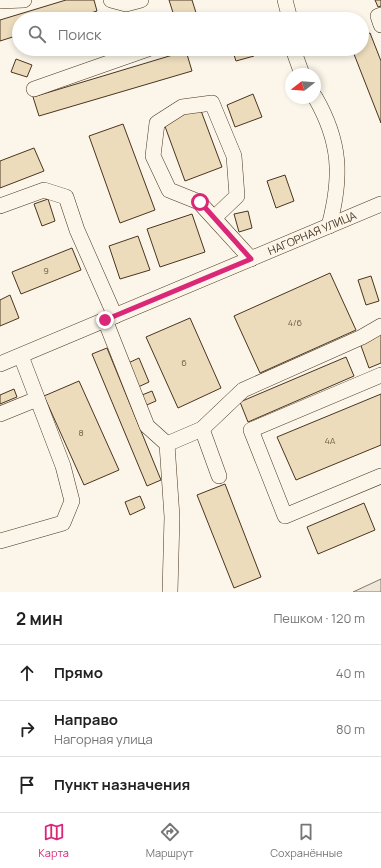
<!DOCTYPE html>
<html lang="ru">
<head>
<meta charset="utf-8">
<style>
  body { margin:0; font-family:Manrope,sans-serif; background:#f2f2f2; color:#222 }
  .compass { position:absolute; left:285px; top:68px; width:36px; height:36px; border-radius:50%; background:#fff; box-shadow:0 2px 6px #0003; rotate:253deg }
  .stop { position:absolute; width:12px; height:12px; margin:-9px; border:3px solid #db2777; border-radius:50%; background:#fff }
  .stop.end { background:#db2777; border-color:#fff; box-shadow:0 1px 4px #0008 }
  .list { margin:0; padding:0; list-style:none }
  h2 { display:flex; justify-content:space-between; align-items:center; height:52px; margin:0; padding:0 16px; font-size:17px }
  h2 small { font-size:13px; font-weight:400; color:#767676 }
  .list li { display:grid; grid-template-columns:26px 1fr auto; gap:12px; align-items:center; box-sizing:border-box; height:56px; padding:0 16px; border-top:1px solid #e0e0e0 }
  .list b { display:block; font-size:15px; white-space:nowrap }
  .list p { margin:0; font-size:13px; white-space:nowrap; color:#767676 }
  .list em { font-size:13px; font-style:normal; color:#767676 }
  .icon { flex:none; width:22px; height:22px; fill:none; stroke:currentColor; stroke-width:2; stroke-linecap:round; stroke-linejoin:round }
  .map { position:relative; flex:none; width:381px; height:592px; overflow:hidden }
  .search { position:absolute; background:#fff; box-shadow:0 2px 6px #0003; left:12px; right:12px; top:12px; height:44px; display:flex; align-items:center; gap:10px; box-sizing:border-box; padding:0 14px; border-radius:22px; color:#767676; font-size:15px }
  .sheet { height:220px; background:#fff }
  nav { display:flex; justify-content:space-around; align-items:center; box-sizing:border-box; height:56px; border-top:1px solid #e0e0e0; background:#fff; font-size:11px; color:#767676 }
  nav a { display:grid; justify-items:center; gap:2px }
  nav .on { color:#db2777 }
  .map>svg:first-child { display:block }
  .green { fill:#ede6d9; stroke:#887966 }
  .building { fill:#ecdcbc; stroke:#4a3520 }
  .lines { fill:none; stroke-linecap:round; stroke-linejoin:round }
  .minor-casing { stroke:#4a3520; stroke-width:16 }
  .minor { stroke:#fbf6e9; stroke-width:15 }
  .route { stroke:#db2777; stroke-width:5 }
  .labels { text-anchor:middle; stroke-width:3; stroke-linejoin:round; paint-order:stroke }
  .number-label { font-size:9px; fill:#725f47 }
  .street-label { font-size:11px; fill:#4a3520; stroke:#fbf6e9 }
</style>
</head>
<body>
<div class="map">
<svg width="381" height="592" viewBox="0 0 381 592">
  <rect width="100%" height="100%" fill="#fbf6e9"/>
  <polygon class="green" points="381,579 381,592 353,592"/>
  <g class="building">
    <polygon points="66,0 94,0 97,11 72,19 19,19 19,35 0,41 0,20"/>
    <polygon points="169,0 192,0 198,19 175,19"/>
    <polygon points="375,0 381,0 381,6 378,7"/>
    <polygon points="370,33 381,61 381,123 352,49 362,49 362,36"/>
    <polygon points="232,49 252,49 254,56 236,61"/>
    <polygon points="186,51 192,71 39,116 33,97"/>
    <polygon points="16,59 32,65 27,77 11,72"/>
    <polygon points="253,94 262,117 235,127 227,105"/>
    <polygon points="200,108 222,167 185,181 163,121"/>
    <polygon points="123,124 155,210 120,223 89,136"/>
    <polygon points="34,148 44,171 0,188 0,161"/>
    <polygon points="285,175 294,201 276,208 267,181"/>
    <polygon points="48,199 55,221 42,226 34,204"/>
    <polygon points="248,211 252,228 239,232 234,214"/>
    <polygon points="192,214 205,252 160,267 147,229"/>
    <polygon points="138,236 150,270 120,279 109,246"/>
    <polygon points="72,248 81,270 21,294 12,272"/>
    <polygon points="330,273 356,330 260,373 234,316"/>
    <polygon points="371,276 379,301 366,305 358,280"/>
    <polygon points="10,295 19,318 0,326 0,300"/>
    <polygon points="190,318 221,388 178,408 146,337"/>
    <polygon points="381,334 381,363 369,368 360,343"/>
    <polygon points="107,348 161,480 147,486 92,354"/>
    <polygon points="346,357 354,376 248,422 240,402"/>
    <polygon points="139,358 149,382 136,388 126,364"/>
    <polygon points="79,381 119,470 84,485 44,396"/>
    <polygon points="14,389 17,397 0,404 0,395"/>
    <polygon points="152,391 156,401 142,407 137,397"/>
    <polygon points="381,394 381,445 296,480 277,437"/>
    <polygon points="225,484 261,577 234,588 197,495"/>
    <polygon points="140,496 145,508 130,515 125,502"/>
    <polygon points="364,503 375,530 318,554 307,527"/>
  </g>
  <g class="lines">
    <defs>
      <g id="minor">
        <polyline points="111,0 126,4 141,0"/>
        <polyline points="285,0 290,19"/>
        <polyline points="0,1 24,0"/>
        <polyline points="381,15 378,16 381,25"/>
        <polyline points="293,49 302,74"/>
        <polyline points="34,89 148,49"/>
        <path d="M315,97C341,142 342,177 329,226"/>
        <polyline points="0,206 44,190 66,197 77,230 115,316"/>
        <polyline points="214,218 237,196 234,156 212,103 182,107 157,123 153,156 169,190 199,202 251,259"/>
        <polyline points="105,320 147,426 167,444 202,429"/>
        <polyline points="0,364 381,204"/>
        <polyline points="381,375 251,430 285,516 381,476"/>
        <polyline points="0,414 37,399"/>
        <polyline points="167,444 172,517 170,592"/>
        <polyline points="219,476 202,429 243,390 362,337 381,326"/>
        <polyline points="0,541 63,523 72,501 63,466 21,356"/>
      </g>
    </defs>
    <use href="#minor" class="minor-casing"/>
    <use href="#minor" class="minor"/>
  </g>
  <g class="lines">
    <polyline class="route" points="105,320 251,259 200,202"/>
  </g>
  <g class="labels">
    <g class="number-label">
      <text x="46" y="274">9</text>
      <text x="295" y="326">4/6</text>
      <text x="184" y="366">6</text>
      <text x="81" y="436">8</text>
      <text x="330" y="444">4А</text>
    </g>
    <g class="street-label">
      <text transform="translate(312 233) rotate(-23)" y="4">НАГОРНАЯ УЛИЦА</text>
    </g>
  </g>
</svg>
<svg class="compass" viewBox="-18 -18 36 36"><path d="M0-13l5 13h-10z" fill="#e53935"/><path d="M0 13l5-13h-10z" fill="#767676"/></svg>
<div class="stop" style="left:200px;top:202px"></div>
<div class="stop end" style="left:105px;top:320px"></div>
<div class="search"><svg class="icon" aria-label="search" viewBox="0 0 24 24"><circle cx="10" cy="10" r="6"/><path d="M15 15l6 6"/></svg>Поиск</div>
</div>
<section class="sheet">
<h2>2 мин<small>Пешком · 120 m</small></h2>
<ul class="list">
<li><svg class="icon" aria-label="ahead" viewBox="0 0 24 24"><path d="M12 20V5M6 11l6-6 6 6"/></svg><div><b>Прямо</b></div><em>40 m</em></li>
<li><svg class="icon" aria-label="right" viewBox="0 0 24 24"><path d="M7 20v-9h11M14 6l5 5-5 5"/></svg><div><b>Направо</b><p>Нагорная улица</p></div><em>80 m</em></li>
<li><svg class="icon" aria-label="arrive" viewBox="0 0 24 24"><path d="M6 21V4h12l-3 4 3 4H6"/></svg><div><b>Пункт назначения</b></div></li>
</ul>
</section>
<nav>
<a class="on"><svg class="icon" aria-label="map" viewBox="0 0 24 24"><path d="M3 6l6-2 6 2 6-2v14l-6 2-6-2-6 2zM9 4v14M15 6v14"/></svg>Карта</a>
<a><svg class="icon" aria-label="directions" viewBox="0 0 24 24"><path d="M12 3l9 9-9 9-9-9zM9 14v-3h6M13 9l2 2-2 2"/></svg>Маршрут</a>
<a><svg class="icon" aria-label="saved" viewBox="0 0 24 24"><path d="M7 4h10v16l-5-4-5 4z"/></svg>Сохранённые</a>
</nav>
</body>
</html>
